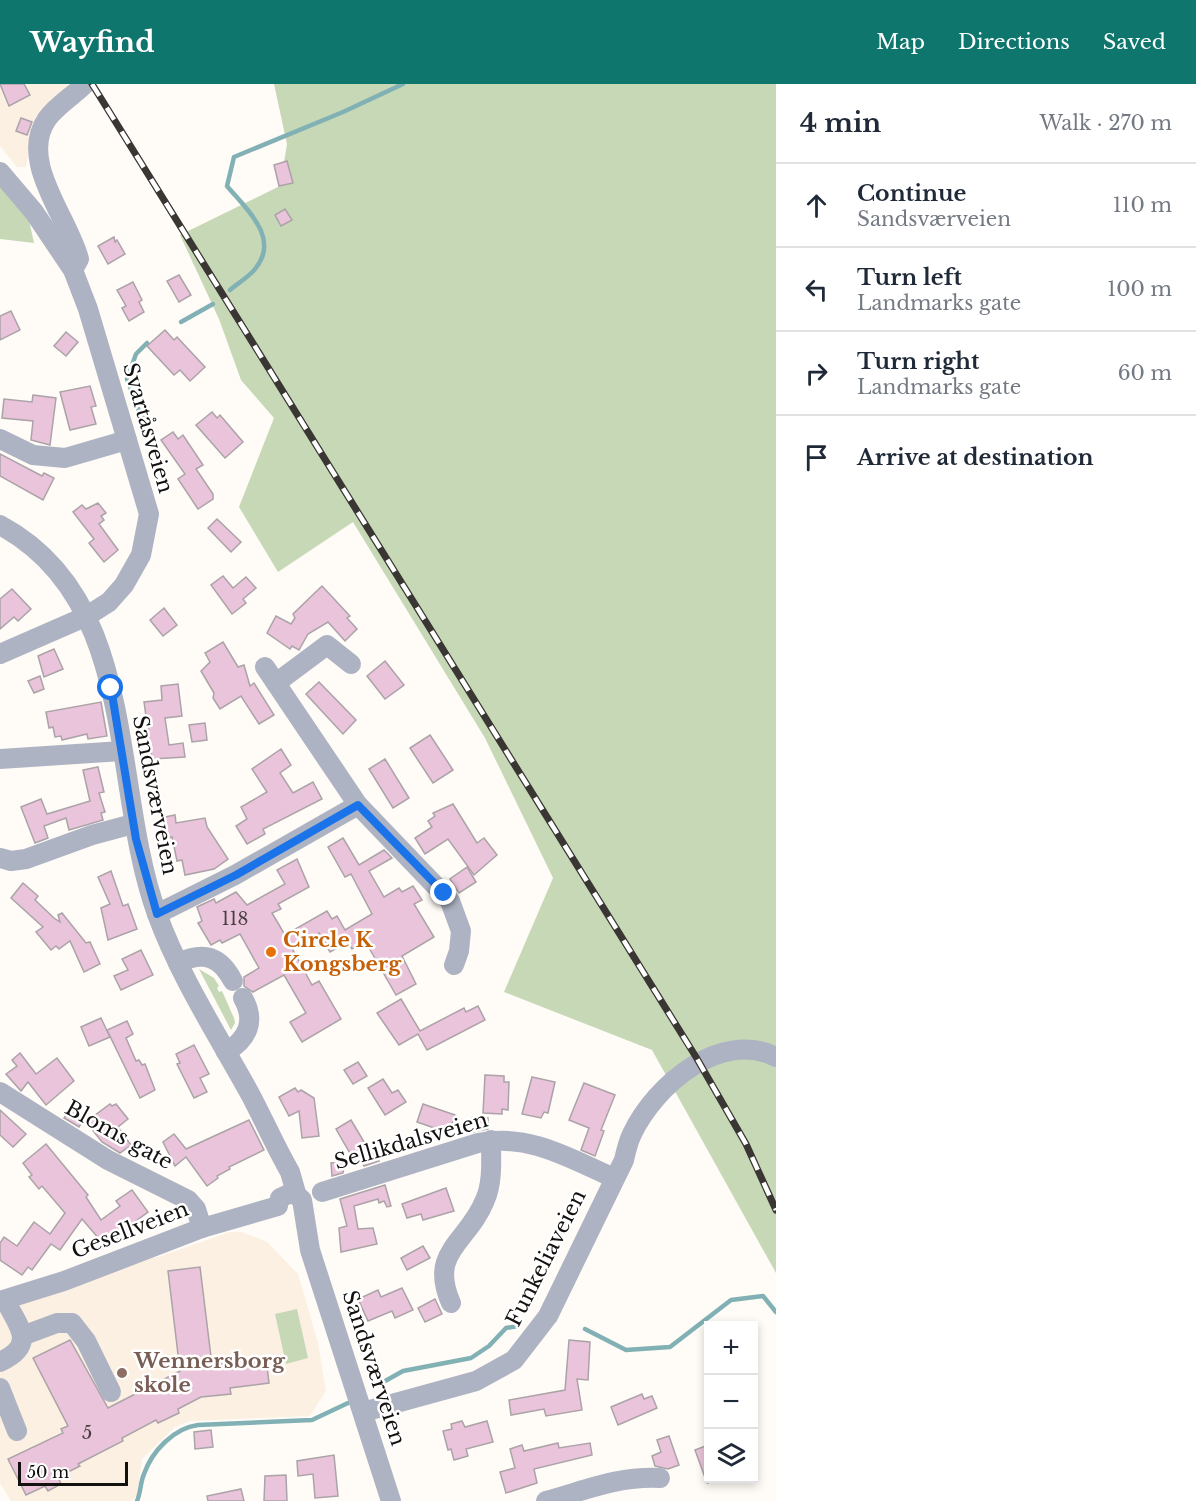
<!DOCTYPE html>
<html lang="en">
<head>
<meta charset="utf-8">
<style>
  body { margin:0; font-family:"Libre Baskerville",serif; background:#f6f6f7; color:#1f2937 }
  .controls { position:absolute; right:18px; bottom:18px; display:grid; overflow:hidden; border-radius:0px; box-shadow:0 3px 9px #0003 }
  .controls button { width:54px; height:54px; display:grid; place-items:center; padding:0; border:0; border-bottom:2px solid #e0e1e3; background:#fff; color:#1f2937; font:30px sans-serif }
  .scale { position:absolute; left:18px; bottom:15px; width:110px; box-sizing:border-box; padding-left:6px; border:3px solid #13110f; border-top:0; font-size:16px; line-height:21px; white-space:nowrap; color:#13110f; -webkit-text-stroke:4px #fff; paint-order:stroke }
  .stop { position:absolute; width:18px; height:18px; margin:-14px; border:4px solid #1a73e8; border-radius:50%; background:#fff }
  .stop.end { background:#1a73e8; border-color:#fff; box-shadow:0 2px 6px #0008 }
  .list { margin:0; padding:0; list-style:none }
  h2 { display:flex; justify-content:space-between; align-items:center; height:78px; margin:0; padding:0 24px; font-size:26px }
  h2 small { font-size:20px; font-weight:400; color:#747a83 }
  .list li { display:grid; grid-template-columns:39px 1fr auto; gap:18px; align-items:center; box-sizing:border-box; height:84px; padding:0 24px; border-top:2px solid #e0e1e3 }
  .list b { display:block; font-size:22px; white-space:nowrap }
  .list p { margin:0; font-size:20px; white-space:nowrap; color:#747a83 }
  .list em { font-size:20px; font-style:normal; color:#747a83 }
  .icon { flex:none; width:33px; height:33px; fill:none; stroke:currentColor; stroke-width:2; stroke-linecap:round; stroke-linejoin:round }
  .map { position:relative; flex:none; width:776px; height:1417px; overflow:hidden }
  header { display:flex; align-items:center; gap:36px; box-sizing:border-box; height:84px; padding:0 30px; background:#0f766e; color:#fff }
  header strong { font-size:28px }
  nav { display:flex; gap:33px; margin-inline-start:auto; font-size:21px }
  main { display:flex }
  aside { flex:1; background:#fff }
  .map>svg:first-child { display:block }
  .built { fill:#fcf0e3 }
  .green { fill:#c7d8b6 }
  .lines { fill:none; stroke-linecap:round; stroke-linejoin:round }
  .stream { stroke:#81b1b4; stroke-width:4.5 }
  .building { fill:#eac4da; stroke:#aba3a8; stroke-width:1.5 }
  .minor { stroke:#adb3c2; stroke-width:20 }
  .rail-casing { stroke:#393634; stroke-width:7 }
  .rail { stroke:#fff; stroke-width:4.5; stroke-dasharray:14; stroke-linecap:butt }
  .route { stroke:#1a73e8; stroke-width:8 }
  .food-dot { fill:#e8710a; stroke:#fff; stroke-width:2 }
  .education-dot { fill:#8d6e63; stroke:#fff; stroke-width:2 }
  .labels { text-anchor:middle; stroke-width:5; stroke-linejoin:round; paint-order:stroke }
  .number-label { font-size:18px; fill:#493e42 }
  .street-label { font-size:21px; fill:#13110f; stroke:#fff }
  .food-label { font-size:21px; font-weight:bold; fill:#c56008; stroke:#fff; text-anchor:start }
  .education-label { font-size:21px; font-weight:bold; fill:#785e54; stroke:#fff; text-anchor:start }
</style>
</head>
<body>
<header>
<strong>Wayfind</strong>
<nav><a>Map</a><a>Directions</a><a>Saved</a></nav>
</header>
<main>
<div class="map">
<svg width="776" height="1417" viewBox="0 0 776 1417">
  <rect width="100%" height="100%" fill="#fffbf6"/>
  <g class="built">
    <polygon points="0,0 67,0 69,5 32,46 26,83 17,83 0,62"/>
    <polygon points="230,1148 242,1148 267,1158 298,1190 318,1259 326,1307 310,1332 190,1337 175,1343 142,1375 137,1412 131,1417 11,1417 0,1399 0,1224 149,1171 155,1174"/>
  </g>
  <g class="green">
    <polygon points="274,0 776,0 776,1189 652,966 504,908 553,794 485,654 353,438 278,488 239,423 274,334 241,296 219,235 180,151 280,102 287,60"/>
    <polygon points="0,100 29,136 34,159 0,155"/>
    <polygon points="199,885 214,894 219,902 217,904 219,908 222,907 234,934 235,939 231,946"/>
    <polygon points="297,1225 308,1274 286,1280 275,1230"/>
  </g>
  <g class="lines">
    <g class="stream">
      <path d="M230,206C238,199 249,193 255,185C281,154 246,125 227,102L234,73L343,28L403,0"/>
      <polyline points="181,238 213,220"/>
      <polyline points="147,338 140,330 127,295 136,270 147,259"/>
      <polyline points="585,1245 626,1266 670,1263 731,1216 763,1212 776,1228"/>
      <polyline points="378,1301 403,1287 471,1274 489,1262 506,1244 518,1242"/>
      <path d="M137,1417C141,1408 140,1399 144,1390C152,1367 174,1344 198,1341L312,1336L348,1319"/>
    </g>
  </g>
  <g class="building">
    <polygon points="0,0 24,0 30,11 9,22"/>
    <polygon points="21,34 32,38 27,51 16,47"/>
    <polygon points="287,77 293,99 279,102 274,81"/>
    <polygon points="285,125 292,136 281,142 275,131"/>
    <polygon points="114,153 115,158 117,156 125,170 108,180 98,162"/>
    <polygon points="179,191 191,211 179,218 167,197"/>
    <polygon points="133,198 142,216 139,218 144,228 129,237 122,224 126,222 117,206"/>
    <polygon points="11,227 20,246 0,256 0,232"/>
    <polygon points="165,246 174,256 177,253 205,283 190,297 180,286 174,291 147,262"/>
    <polygon points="66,248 78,258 66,272 54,262"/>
    <polygon points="90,302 96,322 91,323 96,340 70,346 60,308"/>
    <polygon points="33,311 56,314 50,361 31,356 33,337 2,334 4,315 32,318"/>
    <polygon points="212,328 217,334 220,331 243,358 225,374 196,341"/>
    <polygon points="173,348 178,355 183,351 203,381 196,385 213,410 213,415 198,425 178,395 185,390 161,356"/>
    <polygon points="0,370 42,392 44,389 54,394 43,416 0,392"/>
    <polygon points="98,419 106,429 101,432 104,436 99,440 118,466 104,478 89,459 94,455 73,428 82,421 86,425"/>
    <polygon points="217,435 241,458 231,468 208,444"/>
    <polygon points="223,492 233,504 246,493 256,504 243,515 246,519 232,530 211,501"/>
    <polygon points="322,502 350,532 347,534 357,545 345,557 328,538 308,550 299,566 292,562 290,565 267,549 276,532 291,540 295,534 293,530"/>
    <polygon points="12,505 31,525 18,537 14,533 0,545 0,515"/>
    <polygon points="164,524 177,541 163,552 150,536"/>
    <polygon points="223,558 238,583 244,581 250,602 254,599 274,631 259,640 241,612 220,625 213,614 214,609 201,587 210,578 205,569"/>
    <polygon points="54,565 63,585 44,593 38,572"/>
    <polygon points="385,577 404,601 385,615 367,592"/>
    <polygon points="40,592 44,605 34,609 28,597"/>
    <polygon points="319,598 356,636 343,650 306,610"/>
    <polygon points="178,600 182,632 165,634 169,661 183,659 185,673 152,675 144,618 162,616 161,602"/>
    <polygon points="101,618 107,652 88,655 87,650 62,656 61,652 55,653 53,643 49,644 46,628"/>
    <polygon points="205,639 207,656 192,658 189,641"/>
    <polygon points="430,651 453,686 433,699 410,664"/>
    <polygon points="281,665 291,681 280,689 293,709 313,698 322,715 263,745 265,750 247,760 236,742 247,735 241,723 267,708 252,685"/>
    <polygon points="385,675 409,714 393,724 369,685"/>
    <polygon points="98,683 104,708 99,709 105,728 101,729 103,736 69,746 66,734 44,742 48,754 35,759 21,723 41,715 47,730 90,717 83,686"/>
    <polygon points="453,720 477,759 484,754 497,771 474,791 448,755 425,770 415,754 432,743 428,737 435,732 433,729"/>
    <polygon points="175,731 176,739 205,734 207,743 228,775 214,785 185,791 182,776 177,777 172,753 164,755 161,740 160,734"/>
    <polygon points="343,754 359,781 384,766 392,774 369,787 384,813 399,804 402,808 413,802 422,816 414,820 434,853 402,872 416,900 396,911 365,857 352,865 348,858 330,868 319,849 292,864 312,901 319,897 341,935 302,958 290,938 306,929 284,891 253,908 244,902 244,893 259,884 240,850 222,859 220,856 211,861 198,839 202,837 197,823 214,815 216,819 236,808 247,821 285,800 277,786 297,775 309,803 278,820 281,825 272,829 285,851 327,827 332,835 337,832 345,846 372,830 351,790 345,793 328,763"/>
    <polygon points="467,783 476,798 459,809 450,795"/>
    <polygon points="111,787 123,822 128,820 137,845 108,856 101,824 110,820 98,793"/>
    <polygon points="23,799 38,812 35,816 54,834 60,838 58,831 62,829 86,859 90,858 100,880 84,888 70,857 59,865 56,862 51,866 36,848 43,843 11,814"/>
    <polygon points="141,866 153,891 121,906 114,892 128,886 122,875"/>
    <polygon points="401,915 420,947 464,924 466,928 478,922 485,936 427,966 418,950 399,961 377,929"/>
    <polygon points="101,934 110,953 89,962 81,943"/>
    <polygon points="127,937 133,950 126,954 136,977 139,976 142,981 145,980 155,1006 140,1014 107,946"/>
    <polygon points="194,961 209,990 200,994 207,1008 194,1014 177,980 180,979 176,970"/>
    <polygon points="20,969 36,990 57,974 74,997 46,1021 28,998 21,1007 6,990 17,982 12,976"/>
    <polygon points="358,978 367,992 353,1000 344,986"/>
    <polygon points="485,991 504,992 504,998 509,998 508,1026 502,1025 502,1030 483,1029"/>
    <polygon points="532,993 555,998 548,1029 544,1028 541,1034 522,1030"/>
    <polygon points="383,995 392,1009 398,1006 406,1018 385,1031 368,1004"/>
    <polygon points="584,999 615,1011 601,1046 604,1047 595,1072 581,1066 589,1044 569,1036"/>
    <polygon points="295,1004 298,1008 301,1006 314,1014 319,1052 302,1054 299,1027 289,1032 279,1013"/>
    <polygon points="110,1020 112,1022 116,1020 128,1035 118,1043 131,1061 120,1069 102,1058 86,1038"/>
    <polygon points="423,1020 455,1031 449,1049 417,1038"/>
    <polygon points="71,1023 81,1030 87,1026 89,1028 79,1043 64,1034"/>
    <polygon points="0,1026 26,1050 13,1063 0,1051"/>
    <polygon points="472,1034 488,1034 488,1045 472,1048"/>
    <polygon points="249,1036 264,1066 229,1083 230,1085 217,1092 218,1094 207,1102 186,1073 175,1082 163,1058 174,1050 186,1065"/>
    <polygon points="351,1036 370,1068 373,1066 379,1077 364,1082 360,1075 355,1078 336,1045"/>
    <polygon points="46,1060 88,1111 86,1113 101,1136 120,1122 116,1117 132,1106 148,1128 136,1137 139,1142 109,1160 104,1153 100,1156 82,1135 60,1166 51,1160 32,1186 28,1183 22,1191 0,1176 0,1159 4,1153 17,1162 34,1138 50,1150 65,1129 42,1102 39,1105 29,1093 32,1091 23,1079"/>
    <polygon points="345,1078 343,1089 332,1092 331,1079"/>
    <polygon points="385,1101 391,1122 387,1123 384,1117 379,1119 378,1115 354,1122 358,1145 373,1144 377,1160 341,1168 339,1144 347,1142 340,1115"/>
    <polygon points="446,1104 454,1127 423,1136 421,1130 407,1134 402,1120"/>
    <polygon points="423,1162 430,1174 407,1186 401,1174"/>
    <polygon points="200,1183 212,1281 266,1274 269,1299 230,1304 231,1310 201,1313 178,1325 179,1329 158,1339 156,1336 122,1354 123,1357 78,1380 80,1382 58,1393 61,1400 48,1407 45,1402 26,1411 8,1375 63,1349 61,1345 68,1342 33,1274 70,1256 108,1324 180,1287 168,1187"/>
    <polygon points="402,1204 413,1226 395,1234 392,1227 368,1237 358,1215 378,1206 381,1213"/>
    <polygon points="435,1215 442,1230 425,1238 418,1224"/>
    <polygon points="569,1256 590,1258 588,1296 577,1295 582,1326 546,1332 544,1325 511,1331 509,1316 565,1306"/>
    <polygon points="642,1310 644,1315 652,1312 657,1324 618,1341 611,1323"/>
    <polygon points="462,1337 465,1343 487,1337 493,1358 466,1365 468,1372 454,1376 451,1365 448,1366 443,1347 452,1345 451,1340"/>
    <polygon points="211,1346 213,1363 195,1365 194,1348"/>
    <polygon points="669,1352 679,1381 668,1385 655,1382 652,1372 661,1368 657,1356"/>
    <polygon points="558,1359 559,1364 590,1359 592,1371 534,1385 537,1399 506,1409 500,1388 515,1384 510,1365 522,1361 524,1367"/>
    <polygon points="708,1361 708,1399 707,1399 695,1366"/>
    <polygon points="334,1371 338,1412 315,1414 313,1390 298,1392 297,1377"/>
    <polygon points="286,1391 287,1417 264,1417 265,1392"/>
    <polygon points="241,1405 244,1417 208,1417 207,1412"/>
  </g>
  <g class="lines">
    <g class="minor">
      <polyline points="0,88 34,128 73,186 88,225 149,430 141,471 124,501 109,518 87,532 0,570"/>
      <path d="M73,186L79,175C68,133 18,77 47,35C56,22 73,12 85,0"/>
      <polyline points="0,355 33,371 65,374 127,356"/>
      <path d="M0,441C140,516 110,701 157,830C180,893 217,950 249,1008C263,1034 275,1062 290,1088L296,1109"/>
      <polyline points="265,583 358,721 450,817 461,847 459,867 454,881"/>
      <polyline points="276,599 327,561 351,580"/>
      <polyline points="0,675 122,667"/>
      <polyline points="0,774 11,777 26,775 92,751 133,740"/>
      <polyline points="157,830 235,791 358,721"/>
      <path d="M178,879C204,867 220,872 233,897"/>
      <path d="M226,968C248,955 256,937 243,914"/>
      <polyline points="0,1008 108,1076 188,1116 196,1125 202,1144"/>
      <path d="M322,1108L478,1059C529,1049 569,1074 614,1094"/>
      <polyline points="280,1114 293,1108 302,1116 310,1166 391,1417"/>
      <polyline points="0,1217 64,1197 202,1144 278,1122"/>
      <path d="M451,1219C428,1167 468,1159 485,1116C493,1098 491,1076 491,1056"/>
      <polyline points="22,1252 57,1239 72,1239 86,1257 111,1308"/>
      <path d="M0,1278C37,1261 19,1243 5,1216"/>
      <polyline points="0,1304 17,1347"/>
      <path d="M363,1328L476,1297L514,1276L548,1232L624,1076C626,1067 628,1058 632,1050C655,1001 721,945 776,973"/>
      <path d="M546,1417C587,1406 617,1392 660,1394"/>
    </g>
    <defs>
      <polyline id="rail" points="92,0 696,973 746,1060 776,1126"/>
    </defs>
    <use href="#rail" class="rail-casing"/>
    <use href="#rail" class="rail"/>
  </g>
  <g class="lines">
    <polyline class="route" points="111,604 136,755 157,830 236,791 358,721 444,809"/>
  </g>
  <circle class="food-dot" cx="271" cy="868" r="6"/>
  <circle class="education-dot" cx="122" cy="1289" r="6"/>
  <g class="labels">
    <g class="number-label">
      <text x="235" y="841">118</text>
      <text x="87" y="1355">5</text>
    </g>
    <g class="street-label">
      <text transform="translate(148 344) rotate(74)" y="7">Svartåsveien</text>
      <text transform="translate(155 711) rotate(79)" y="7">Sandsværveien</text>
      <text transform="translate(119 1051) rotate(29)" y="7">Bloms gate</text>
      <text transform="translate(411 1057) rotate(-16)" y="7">Sellikdalsveien</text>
      <text transform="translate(130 1146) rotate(-21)" y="7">Gesellveien</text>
      <text transform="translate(546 1174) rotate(-63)" y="7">Funkeliaveien</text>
      <text transform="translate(374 1284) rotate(72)" y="7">Sandsværveien</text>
    </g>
    <g class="food-label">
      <text x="283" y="863">Circle K<tspan x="283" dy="24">Kongsberg</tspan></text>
    </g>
    <g class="education-label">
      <text x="134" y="1284">Wennersborg<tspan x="134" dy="24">skole</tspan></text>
    </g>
  </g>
</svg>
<div class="controls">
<button>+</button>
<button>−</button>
<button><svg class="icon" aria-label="layers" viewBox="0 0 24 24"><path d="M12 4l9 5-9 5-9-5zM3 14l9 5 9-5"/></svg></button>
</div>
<div class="scale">50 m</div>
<div class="stop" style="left:111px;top:604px"></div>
<div class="stop end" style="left:444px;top:809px"></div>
</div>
<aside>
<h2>4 min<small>Walk · 270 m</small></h2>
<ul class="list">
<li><svg class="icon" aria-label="ahead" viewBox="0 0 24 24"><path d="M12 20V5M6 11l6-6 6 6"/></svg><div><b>Continue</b><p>Sandsværveien</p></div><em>110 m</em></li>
<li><svg class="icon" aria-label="left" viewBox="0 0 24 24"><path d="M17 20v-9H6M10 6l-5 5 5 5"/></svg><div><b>Turn left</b><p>Landmarks gate</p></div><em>100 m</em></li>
<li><svg class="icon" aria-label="right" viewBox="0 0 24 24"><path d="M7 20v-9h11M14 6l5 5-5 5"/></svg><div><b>Turn right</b><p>Landmarks gate</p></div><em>60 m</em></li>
<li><svg class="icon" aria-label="arrive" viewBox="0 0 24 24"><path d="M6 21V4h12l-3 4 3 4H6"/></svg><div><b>Arrive at destination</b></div></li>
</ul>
</aside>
</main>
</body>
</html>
